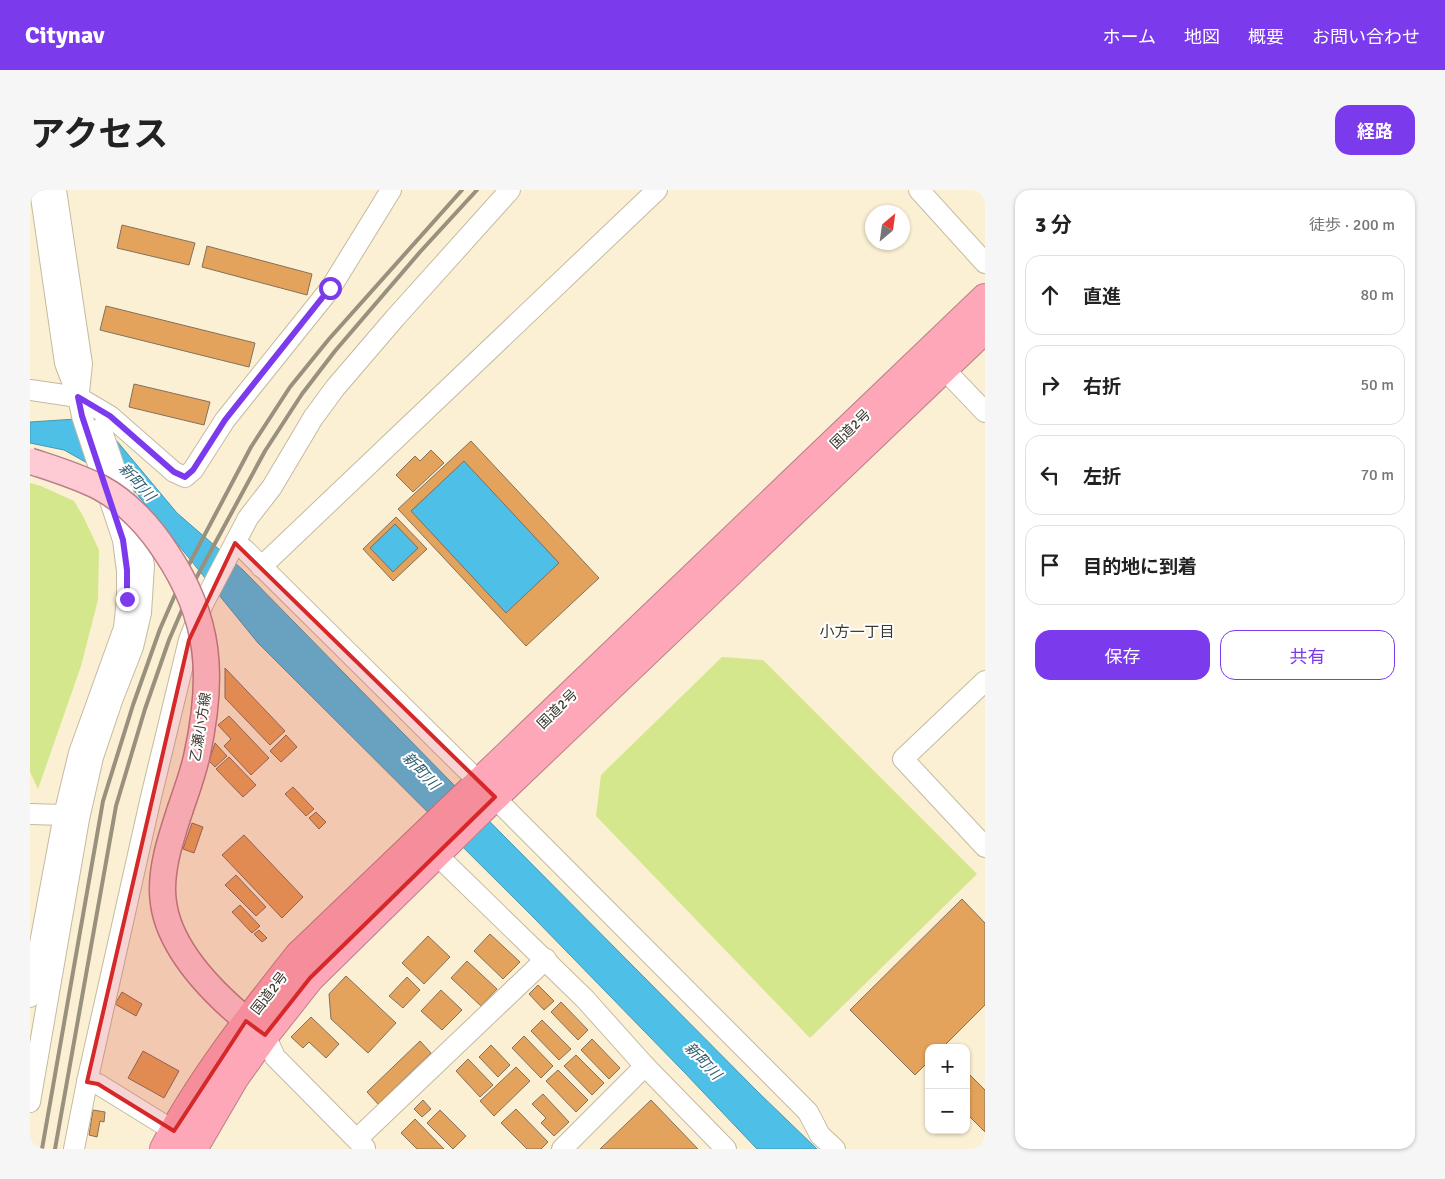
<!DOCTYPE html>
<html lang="ja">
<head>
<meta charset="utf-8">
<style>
  body { margin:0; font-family:Signika,"Noto Sans JP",sans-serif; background:#f6f6f6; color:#222 }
  .controls { position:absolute; right:15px; bottom:15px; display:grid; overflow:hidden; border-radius:10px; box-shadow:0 1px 4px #0004 }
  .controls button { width:45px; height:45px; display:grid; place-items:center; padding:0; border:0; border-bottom:1px solid #e0e0e0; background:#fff; color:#222; font:25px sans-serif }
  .compass { position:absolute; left:835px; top:15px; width:45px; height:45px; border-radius:50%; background:#fff; box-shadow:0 1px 4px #0004; rotate:29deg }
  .stop { position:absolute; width:15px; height:15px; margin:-11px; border:4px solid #7c3aed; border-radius:50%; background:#fff }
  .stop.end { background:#7c3aed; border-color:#fff; box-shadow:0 1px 5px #0008 }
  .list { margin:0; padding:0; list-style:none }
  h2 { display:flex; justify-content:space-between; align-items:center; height:65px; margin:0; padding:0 20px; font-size:21px }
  h2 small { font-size:16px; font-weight:400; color:#767676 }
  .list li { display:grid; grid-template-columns:32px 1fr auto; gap:15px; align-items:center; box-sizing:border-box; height:80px; margin:0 10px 10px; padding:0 10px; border:1px solid #e0e0e0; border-radius:15px }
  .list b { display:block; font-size:19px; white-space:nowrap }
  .list em { font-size:16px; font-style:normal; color:#767676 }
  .actions { display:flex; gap:10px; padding:15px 20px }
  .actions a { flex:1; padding:11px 0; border:1px solid #7c3aed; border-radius:15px; text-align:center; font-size:18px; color:#7c3aed }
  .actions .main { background:#7c3aed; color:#fff }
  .icon { flex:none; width:28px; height:28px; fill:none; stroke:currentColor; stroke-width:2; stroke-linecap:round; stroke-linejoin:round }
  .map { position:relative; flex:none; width:955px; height:959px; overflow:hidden; border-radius:15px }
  header { display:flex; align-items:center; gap:30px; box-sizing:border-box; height:70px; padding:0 25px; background:#7c3aed; color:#fff }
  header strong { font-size:24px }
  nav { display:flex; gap:28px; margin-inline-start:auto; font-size:18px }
  .intro { display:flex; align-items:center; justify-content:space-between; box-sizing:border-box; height:120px; padding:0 30px }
  h1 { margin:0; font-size:35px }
  .button { padding:12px 22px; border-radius:15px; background:#7c3aed; color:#fff; font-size:18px; font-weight:700 }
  main { display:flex; gap:30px; padding:0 30px }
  aside { flex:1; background:#fff; border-radius:15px; box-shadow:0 1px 4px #0004 }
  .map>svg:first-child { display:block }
  .green { fill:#d4e78c }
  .water { fill:#4ec0e8; stroke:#4897b0 }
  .building { fill:#e4a35c; stroke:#83705c; fill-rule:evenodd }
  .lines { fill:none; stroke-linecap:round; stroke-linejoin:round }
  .minor-casing { stroke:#c5baa0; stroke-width:22 }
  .major-casing { stroke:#b98087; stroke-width:28 }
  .highway-casing { stroke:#b98087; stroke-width:30 }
  .minor { stroke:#fff; stroke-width:20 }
  .major { stroke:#fecad4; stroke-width:25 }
  .highway { stroke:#fda7b8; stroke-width:28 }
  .rail { stroke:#99917e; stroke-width:4 }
  .major-bridge-casing { stroke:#b98087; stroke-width:28; stroke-linecap:butt }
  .major-bridge { stroke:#fecad4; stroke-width:25 }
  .route { stroke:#7c3aed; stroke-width:6 }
  .marked { fill:#d62828; fill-opacity:0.2; stroke:#d62828; stroke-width:4; stroke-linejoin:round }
  .labels { text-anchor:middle; stroke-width:4; stroke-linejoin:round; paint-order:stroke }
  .street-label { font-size:14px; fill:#3b372c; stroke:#fff }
  .water-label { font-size:15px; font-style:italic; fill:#305f70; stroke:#fff }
  .neighbourhood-label { font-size:15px; fill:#3b372c; stroke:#fff }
</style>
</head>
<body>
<header>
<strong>Citynav</strong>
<nav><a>ホーム</a><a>地図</a><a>概要</a><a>お問い合わせ</a></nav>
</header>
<div class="intro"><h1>アクセス</h1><a class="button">経路</a></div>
<main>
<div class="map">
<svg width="955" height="959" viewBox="0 0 955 959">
  <rect width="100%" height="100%" fill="#fbf0d4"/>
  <g class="green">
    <polygon points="0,293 11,296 44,311 53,326 69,360 68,410 51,476 8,599 0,582"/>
    <polygon points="692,467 733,470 947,684 780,848 566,626 571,585"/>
  </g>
  <g class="water">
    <polygon points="46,229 86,250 147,323 213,380 473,645 729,903 787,959 727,959 654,882 503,727 228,453 102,298 34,260 0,253 0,232"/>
    <polygon points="434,271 529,373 476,423 381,321"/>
    <polygon points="365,334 388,358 363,382 340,358"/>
  </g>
  <g class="building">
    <polygon points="92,35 165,53 159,75 87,58"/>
    <polygon points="177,56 282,84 277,105 172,77"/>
    <polygon points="76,116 225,153 219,177 70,140"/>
    <polygon points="104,194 180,212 174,235 99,217"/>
    <path d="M441,251L569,388L496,456L368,319ZM434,271L529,373L476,423L381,321Z"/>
    <polygon points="401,260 414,273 383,302 366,285 385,266 390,271"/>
    <path d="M366,327L397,359L363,391L333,359ZM365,334L388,358L363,382L340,358Z"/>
    <polygon points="195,478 255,541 240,555 195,508"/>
    <polygon points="199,526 239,568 221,585 194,556 201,549 188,535"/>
    <polygon points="256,545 267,557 251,572 240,561"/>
    <polygon points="185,553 197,566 185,577 179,571"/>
    <polygon points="199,567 226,595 213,607 186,579"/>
    <polygon points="263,597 284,619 276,626 255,604"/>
    <polygon points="286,622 296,632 289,639 279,628"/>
    <polygon points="162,633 173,637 164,663 153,659"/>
    <polygon points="214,645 273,707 252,728 192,665"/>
    <polygon points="206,685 236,717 226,726 195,695"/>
    <polygon points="932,709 955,733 955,815 912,858 899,858 899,871 885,885 820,820"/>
    <polygon points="210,715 230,736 222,743 202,722"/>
    <polygon points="229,740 237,748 232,752 224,744"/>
    <polygon points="460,744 490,772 473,789 444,761"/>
    <polygon points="398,746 420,767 394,794 372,773"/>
    <polygon points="437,771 467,799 451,816 421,788"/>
    <polygon points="316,786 366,833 338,863 301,829 299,804"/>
    <polygon points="377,787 390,800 373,818 359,806"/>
    <polygon points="508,795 524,811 514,820 499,804"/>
    <polygon points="411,800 432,820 412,840 391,821"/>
    <polygon points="92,802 112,814 106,826 85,814"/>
    <polygon points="531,812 558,840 548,850 521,822"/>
    <polygon points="281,827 309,854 296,868 279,852 273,858 261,847"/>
    <polygon points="512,830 541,859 529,870 501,841"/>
    <polygon points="494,846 523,876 511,888 482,858"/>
    <polygon points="562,849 590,878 579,889 551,860"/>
    <polygon points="390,851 401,863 348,914 337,902"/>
    <polygon points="461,855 480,875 468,887 449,867"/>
    <polygon points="113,861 149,881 134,908 98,888"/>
    <polygon points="546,865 574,893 562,905 534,876"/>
    <polygon points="438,869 463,895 450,907 426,881"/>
    <polygon points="486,877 500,891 464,926 450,911"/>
    <polygon points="528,880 558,910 546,922 516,891"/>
    <polygon points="936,881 955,900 955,942 936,923"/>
    <polygon points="513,904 539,932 524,946 511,933 516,928 502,914"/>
    <polygon points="393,910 401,919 392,927 384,919"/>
    <polygon points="621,910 668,959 570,959"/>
    <polygon points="486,919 518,952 511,959 497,959 471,933"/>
    <polygon points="63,920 75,922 74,932 70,931 67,947 59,945"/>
    <polygon points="410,920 436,946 423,959 397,933"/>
    <polygon points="385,929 414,959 387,959 371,943"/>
  </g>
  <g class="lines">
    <defs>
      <g id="minor">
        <polyline points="26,0 52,174 49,202"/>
        <polyline points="889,0 955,73"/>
        <polyline points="914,179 955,222"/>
        <polyline points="0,200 48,207 80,226 144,282 155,287 163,280 195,230 300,99 361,0"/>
        <polyline points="205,353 214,359 449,592 778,922 790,945 805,959"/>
        <polyline points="231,377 627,0"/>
        <polyline points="955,491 873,569 955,657"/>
        <polyline points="0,624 34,625"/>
        <polyline points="407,665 555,809 615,876 696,959"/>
        <polyline points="0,807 34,625 49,563 94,438 97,409 97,381 93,350 52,226 48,207 35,173 10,0"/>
        <polyline points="235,845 245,867 335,958"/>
        <polyline points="57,892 68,894 144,941"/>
        <polyline points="0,912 49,629 63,567 83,508 103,457 111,423 114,375 108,347 71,238"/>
        <polyline points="327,949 516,769"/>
        <polyline points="44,959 57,892 121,607 159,450 173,414 218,328 242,297 283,228 305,198 365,128 480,0"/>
        <polyline points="532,959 615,876"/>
      </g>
      <path id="major" d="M150,620C141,648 130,679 133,709C138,763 192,812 232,843"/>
      <g id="highway">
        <path d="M134,959C171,889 220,827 269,765L955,108"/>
        <polyline points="163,959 205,887 235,845 280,788 456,615 955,139"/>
      </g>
    </defs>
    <use href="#minor" class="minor-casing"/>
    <use href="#major" class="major-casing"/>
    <use href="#highway" class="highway-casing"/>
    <use href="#minor" class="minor"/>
    <use href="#major" class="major"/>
    <use href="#highway" class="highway"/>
    <g class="rail">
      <polyline points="12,959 73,611 103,515 130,439 155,382 221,257 260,197 299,149 432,0"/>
      <polyline points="25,959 86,616 115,519 139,450 164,392 235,261 272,204 305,161 390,62 447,0"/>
    </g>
    <defs>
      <path id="major-bridge" d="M0,271C24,279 48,286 71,298C97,312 120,337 136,362C181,429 184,487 167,565C163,584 156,602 150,620"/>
    </defs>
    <use href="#major-bridge" class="major-bridge-casing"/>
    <use href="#major-bridge" class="major-bridge"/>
  </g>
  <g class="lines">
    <polyline class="route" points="97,409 97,380 93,350 52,226 48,207 80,226 144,282 155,287 163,280 195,230 300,98"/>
  </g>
  <path class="marked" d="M205,353L465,607L280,788L235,845L216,831L144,941L68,894L57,892L159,450Z"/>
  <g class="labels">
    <g class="street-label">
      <text transform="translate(820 239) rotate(-44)" y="5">国道2号</text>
      <text transform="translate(527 519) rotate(-44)" y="5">国道2号</text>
      <text transform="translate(170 537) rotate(-81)" y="5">乙瀬小方線</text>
      <text transform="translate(239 803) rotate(-52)" y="5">国道2号</text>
    </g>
    <g class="water-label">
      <text transform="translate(107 292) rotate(47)" y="5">新町川</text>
      <text transform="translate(391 581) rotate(46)" y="5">新町川</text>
      <text transform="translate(673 871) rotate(46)" y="5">新町川</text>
    </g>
    <g class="neighbourhood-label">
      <text x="827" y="447">小方一丁目</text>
    </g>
  </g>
</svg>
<div class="controls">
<button>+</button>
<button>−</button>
</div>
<svg class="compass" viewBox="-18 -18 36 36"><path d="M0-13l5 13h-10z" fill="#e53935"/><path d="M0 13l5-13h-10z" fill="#767676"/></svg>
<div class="stop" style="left:300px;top:98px"></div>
<div class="stop end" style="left:97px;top:409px"></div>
</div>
<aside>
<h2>3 分<small>徒歩 · 200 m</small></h2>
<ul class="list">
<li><svg class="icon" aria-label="ahead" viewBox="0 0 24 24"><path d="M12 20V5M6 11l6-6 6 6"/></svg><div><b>直進</b></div><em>80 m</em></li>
<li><svg class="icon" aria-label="right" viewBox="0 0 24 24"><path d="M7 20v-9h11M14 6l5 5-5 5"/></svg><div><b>右折</b></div><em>50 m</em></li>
<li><svg class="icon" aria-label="left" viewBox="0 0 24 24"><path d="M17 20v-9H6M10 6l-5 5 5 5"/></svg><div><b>左折</b></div><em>70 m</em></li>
<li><svg class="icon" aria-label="arrive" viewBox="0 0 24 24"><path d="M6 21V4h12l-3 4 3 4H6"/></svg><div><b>目的地に到着</b></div></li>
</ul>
<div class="actions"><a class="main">保存</a><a>共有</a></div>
</aside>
</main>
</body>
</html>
